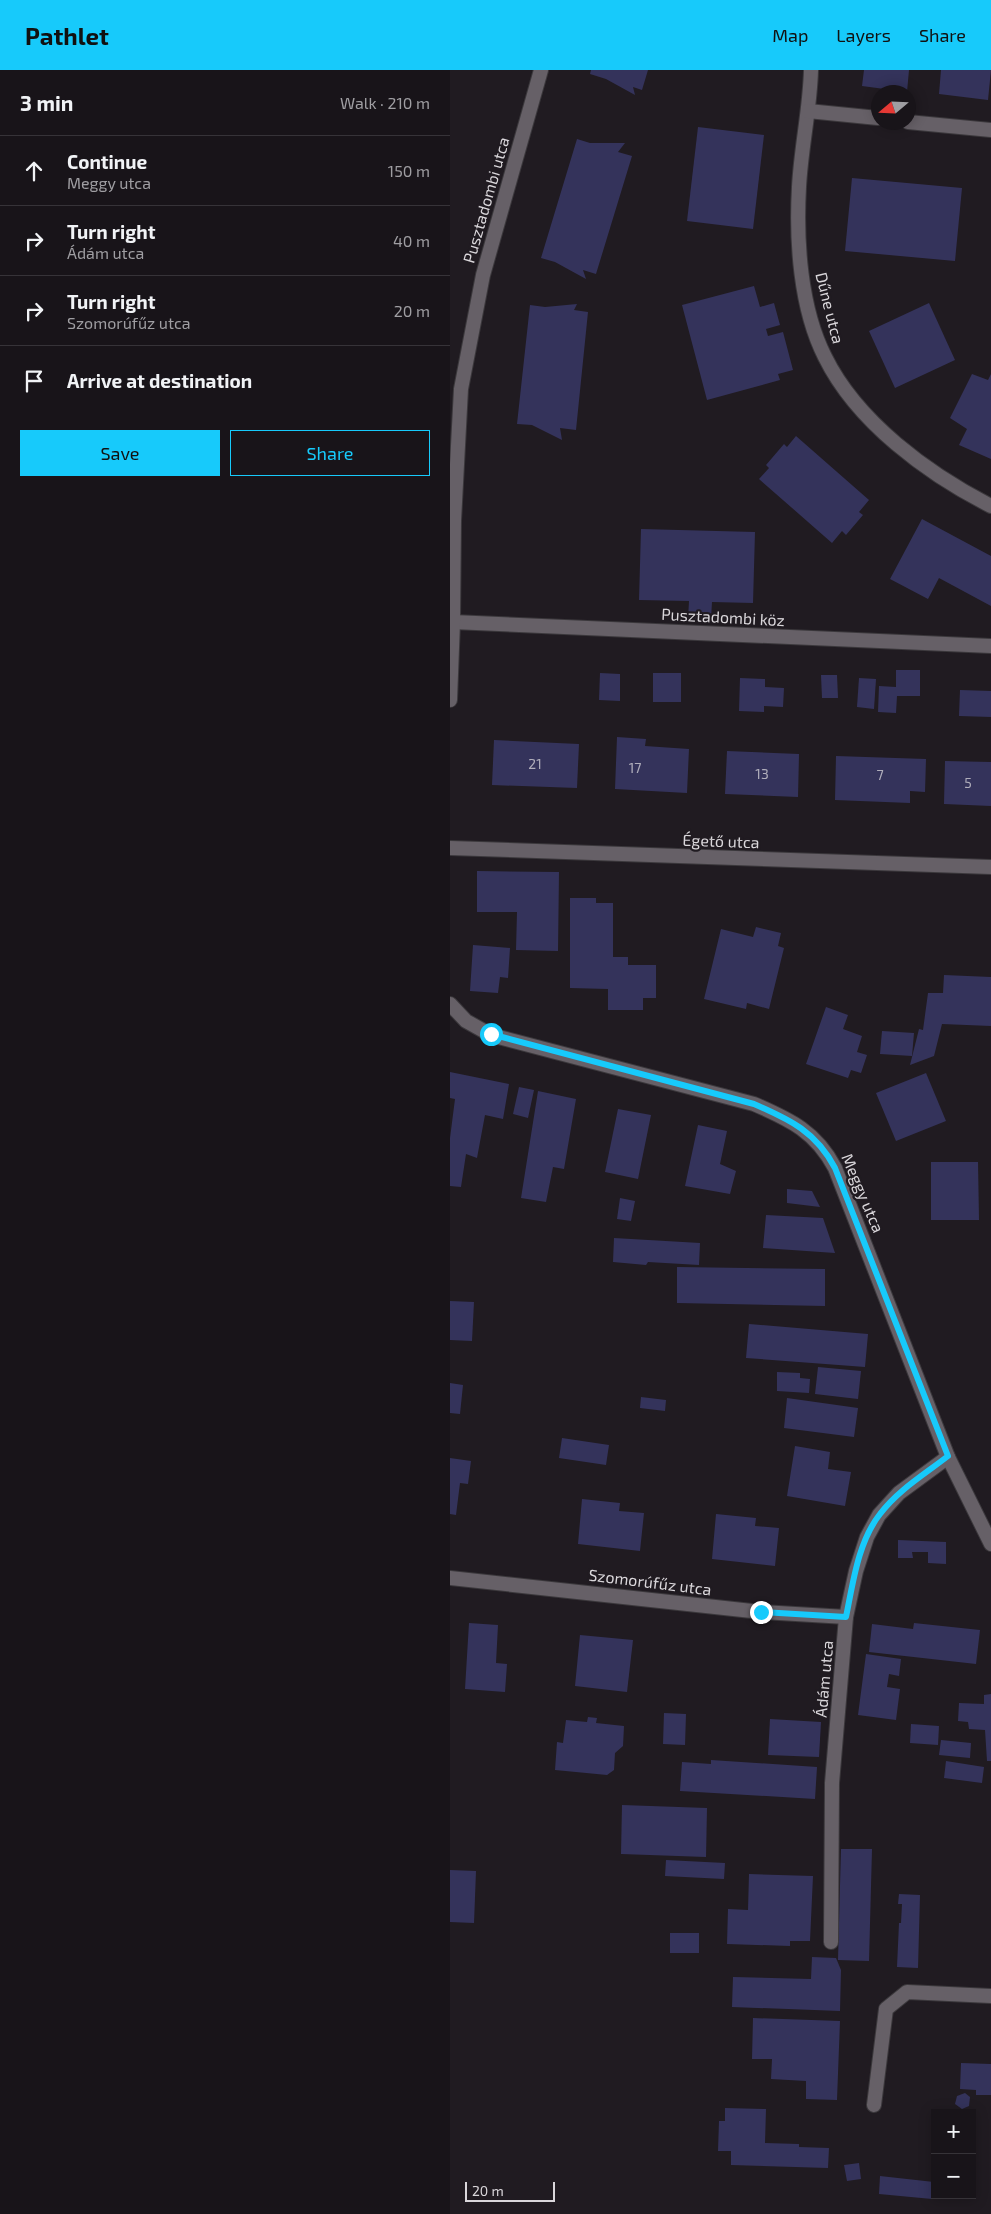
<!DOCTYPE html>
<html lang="en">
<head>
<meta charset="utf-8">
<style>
  body { margin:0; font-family:"Exo 2",sans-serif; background:#211d22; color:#f1f3f6 }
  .controls { position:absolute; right:15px; bottom:15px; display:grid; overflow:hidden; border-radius:0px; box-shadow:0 2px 12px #0003 }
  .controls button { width:45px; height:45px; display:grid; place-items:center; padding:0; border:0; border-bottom:1px solid #363338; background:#181419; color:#f1f3f6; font:25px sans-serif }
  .compass { position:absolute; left:421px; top:15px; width:45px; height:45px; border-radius:50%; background:#181419; box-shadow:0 2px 12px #0003; rotate:251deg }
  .scale { position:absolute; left:15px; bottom:12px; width:90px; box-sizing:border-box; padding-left:5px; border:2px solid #dad7db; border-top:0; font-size:14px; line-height:18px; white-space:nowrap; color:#dad7db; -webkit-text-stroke:4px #201b21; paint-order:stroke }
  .stop { position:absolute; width:15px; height:15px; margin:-11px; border:4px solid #17cafb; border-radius:50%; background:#fff }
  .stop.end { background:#17cafb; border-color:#fff; box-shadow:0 1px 5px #0008 }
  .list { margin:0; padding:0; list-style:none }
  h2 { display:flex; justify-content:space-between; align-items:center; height:65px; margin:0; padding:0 20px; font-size:21px }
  h2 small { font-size:16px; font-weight:400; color:#9f9ea2 }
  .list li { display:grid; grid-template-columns:32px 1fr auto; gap:15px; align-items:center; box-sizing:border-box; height:70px; padding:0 20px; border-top:1px solid #363338 }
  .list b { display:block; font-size:19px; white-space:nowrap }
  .list p { margin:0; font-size:16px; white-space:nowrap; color:#9f9ea2 }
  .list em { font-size:16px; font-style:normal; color:#9f9ea2 }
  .actions { display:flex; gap:10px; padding:15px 20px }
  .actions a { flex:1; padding:11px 0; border:1px solid #17cafb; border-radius:0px; text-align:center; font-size:18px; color:#17cafb }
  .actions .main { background:#17cafb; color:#111 }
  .icon { flex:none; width:28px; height:28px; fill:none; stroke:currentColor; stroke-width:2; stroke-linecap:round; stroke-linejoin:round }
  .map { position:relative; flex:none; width:541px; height:2144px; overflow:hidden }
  header { display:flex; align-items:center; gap:30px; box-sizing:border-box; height:70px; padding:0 25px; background:#17cafb; color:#111 }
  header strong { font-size:24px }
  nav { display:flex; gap:28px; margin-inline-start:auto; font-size:18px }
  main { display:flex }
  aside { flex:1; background:#181419 }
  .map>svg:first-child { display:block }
  .building { fill:#34335b }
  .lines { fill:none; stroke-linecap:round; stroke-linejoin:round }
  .minor-casing { stroke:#3b383c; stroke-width:16 }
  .minor { stroke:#666067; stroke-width:14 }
  .route { stroke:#17cafb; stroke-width:6 }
  .labels { text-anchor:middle; stroke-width:4.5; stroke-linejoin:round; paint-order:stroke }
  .number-label { font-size:14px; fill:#b0aebb }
  .street-label { font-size:16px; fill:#dad7db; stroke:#201b21 }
</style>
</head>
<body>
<header>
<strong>Pathlet</strong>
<nav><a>Map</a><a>Layers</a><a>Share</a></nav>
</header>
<main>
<aside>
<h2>3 min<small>Walk · 210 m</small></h2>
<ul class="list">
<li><svg class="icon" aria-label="ahead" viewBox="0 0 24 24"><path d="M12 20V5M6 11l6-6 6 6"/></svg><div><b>Continue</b><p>Meggy utca</p></div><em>150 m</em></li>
<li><svg class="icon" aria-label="right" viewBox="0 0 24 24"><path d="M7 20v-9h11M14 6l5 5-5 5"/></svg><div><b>Turn right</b><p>Ádám utca</p></div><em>40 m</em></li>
<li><svg class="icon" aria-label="right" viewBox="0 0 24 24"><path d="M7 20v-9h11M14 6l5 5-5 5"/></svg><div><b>Turn right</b><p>Szomorúfűz utca</p></div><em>20 m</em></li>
<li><svg class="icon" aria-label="arrive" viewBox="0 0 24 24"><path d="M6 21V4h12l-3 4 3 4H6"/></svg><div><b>Arrive at destination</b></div></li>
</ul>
<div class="actions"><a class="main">Save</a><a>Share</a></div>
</aside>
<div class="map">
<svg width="541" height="2144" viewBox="0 0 541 2144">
  <rect width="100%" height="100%" fill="#201b21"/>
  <g class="building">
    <polygon points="141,0 198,0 192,20 183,17 185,25 156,9 140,4"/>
    <polygon points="414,0 459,0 457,22 412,16"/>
    <polygon points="491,0 541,0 538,30 489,24"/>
    <polygon points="248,57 314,65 303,159 237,151"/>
    <polygon points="127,69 140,73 175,73 168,82 182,86 146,204 133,200 136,209 105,192 91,188"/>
    <polygon points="402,108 512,118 505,191 395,181"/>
    <polygon points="304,216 310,237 324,233 330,255 316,259 318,266 333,262 343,300 328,304 330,310 257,330 232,235"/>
    <polygon points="479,233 505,290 445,318 419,261"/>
    <polygon points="127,234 124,240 138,242 126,360 110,358 112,370 82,355 67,354 80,235 95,237"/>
    <polygon points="522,304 538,310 541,304 541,389 509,375 517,359 500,348"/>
    <polygon points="346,366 419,430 409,442 413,445 396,465 392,461 382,473 309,409 319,398 316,395 334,374 337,377"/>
    <polygon points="472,449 541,486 541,536 489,508 478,529 440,509"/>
    <polygon points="191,459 305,462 303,533 262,532 261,549 238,549 239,531 189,530"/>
    <polygon points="446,600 470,600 470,626 447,626 446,643 428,642 429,616 446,617"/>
    <polygon points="150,603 170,604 170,631 149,630"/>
    <rect x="203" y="603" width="28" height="29"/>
    <polygon points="371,605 387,605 388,628 372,628"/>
    <polygon points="290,608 315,609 315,617 334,618 333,637 314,636 314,642 289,641"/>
    <polygon points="409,608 426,609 424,639 407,637"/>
    <polygon points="510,620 541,621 541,647 509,646"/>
    <polygon points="167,667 196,669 195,676 239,679 237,723 165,719"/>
    <polygon points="44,670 129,674 127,718 42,715"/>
    <polygon points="277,681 349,684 348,727 275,724"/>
    <polygon points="386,686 476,689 475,722 460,721 460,733 385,730"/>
    <polygon points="495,691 541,692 541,736 494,734"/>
    <polygon points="27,801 109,802 108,881 66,880 67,842 27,842"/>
    <polygon points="120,828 146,828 146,833 163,833 163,887 178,887 178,895 206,895 206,928 193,928 193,940 158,940 158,919 120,918"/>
    <polygon points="306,857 331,863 328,876 334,878 319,939 297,933 296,939 254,929 271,859 303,867"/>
    <polygon points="23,875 60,878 58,908 50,907 48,923 20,921"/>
    <polygon points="494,905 541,907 541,956 492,954 484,986 460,995 469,959 473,960 478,923 493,923"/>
    <polygon points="376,937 398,945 393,959 412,966 407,982 417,985 411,1003 401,1000 398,1008 356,994"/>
    <polygon points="432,961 464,963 462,986 430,984"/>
    <polygon points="0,1002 59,1014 53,1049 35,1045 27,1088 16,1084 11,1117 0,1116 0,1068 5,1029 0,1028"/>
    <polygon points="476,1003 496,1051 446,1071 426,1023"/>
    <polygon points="69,1017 84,1020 78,1048 63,1044"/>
    <polygon points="88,1021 126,1029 114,1099 103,1097 96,1132 71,1128"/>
    <polygon points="168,1039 201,1045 188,1109 155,1102"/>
    <polygon points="248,1055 277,1061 270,1094 286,1101 280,1124 235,1116"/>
    <polygon points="481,1092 528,1092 529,1150 481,1150"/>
    <polygon points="337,1119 362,1121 370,1137 337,1133"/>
    <polygon points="170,1128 185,1131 181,1151 167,1149"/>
    <polygon points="316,1145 373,1148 385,1183 313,1178"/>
    <polygon points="164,1168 250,1173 249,1195 198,1192 196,1195 163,1192"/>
    <polygon points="227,1197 375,1199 375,1236 227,1233"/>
    <polygon points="0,1231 24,1232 22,1271 0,1270"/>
    <polygon points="299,1254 418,1264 415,1297 296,1288"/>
    <polygon points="368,1297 411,1301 408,1329 365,1324"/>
    <polygon points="327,1302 350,1303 350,1308 360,1309 359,1323 327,1321"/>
    <polygon points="0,1313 13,1315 10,1344 0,1343"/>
    <polygon points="191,1327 216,1330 215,1341 190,1338"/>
    <polygon points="337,1328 408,1338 404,1367 334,1358"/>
    <polygon points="112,1368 159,1375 156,1395 109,1388"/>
    <polygon points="345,1376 380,1382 378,1399 401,1402 395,1436 337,1426"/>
    <polygon points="0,1388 21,1391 18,1414 10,1413 6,1445 0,1444"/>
    <polygon points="132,1429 170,1433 169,1441 194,1443 190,1481 128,1474"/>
    <polygon points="266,1444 306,1448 305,1456 329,1458 325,1496 262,1489"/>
    <polygon points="448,1470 496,1472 496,1494 478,1493 478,1482 462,1482 463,1488 448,1488"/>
    <polygon points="19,1553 48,1555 46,1593 57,1594 55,1622 15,1619"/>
    <polygon points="464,1553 530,1560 526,1594 419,1582 422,1554 463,1559"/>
    <polygon points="130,1565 183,1570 177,1622 125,1616"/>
    <polygon points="416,1584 451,1589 449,1606 439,1604 437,1617 450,1619 446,1650 408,1645"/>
    <polygon points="541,1624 541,1691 537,1691 535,1660 519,1659 518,1652 508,1651 509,1633 534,1634 534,1625"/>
    <polygon points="214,1643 236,1644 235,1675 213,1674"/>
    <polygon points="138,1647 147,1648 146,1653 174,1656 173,1676 165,1683 164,1700 157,1705 105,1700 107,1672 113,1673 116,1650 137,1652"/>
    <polygon points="320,1649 371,1652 369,1687 318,1685"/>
    <polygon points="461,1654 489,1656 488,1675 460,1673"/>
    <polygon points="491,1670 521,1673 520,1688 489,1685"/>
    <polygon points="261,1690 367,1697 365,1729 230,1721 232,1692 261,1694"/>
    <polygon points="496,1691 534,1697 532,1713 494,1708"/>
    <polygon points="172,1735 257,1738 256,1787 171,1784"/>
    <polygon points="391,1779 422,1779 419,1891 388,1890"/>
    <polygon points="216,1790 275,1793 274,1809 215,1806"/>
    <polygon points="0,1800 26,1801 24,1853 0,1852"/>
    <polygon points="299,1804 363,1806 360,1871 340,1871 340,1876 277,1874 278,1839 298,1840"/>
    <polygon points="449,1824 470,1825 468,1898 447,1897 449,1853 451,1853 452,1834 448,1834"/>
    <rect x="220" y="1863" width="29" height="20"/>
    <polygon points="362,1887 386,1888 391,1900 390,1941 282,1937 283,1907 361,1909"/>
    <polygon points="303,1948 390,1951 387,2030 356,2029 356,2011 321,2009 322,1989 302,1989"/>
    <polygon points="511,1993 541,1994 541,2025 526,2025 526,2020 510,2019"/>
    <polygon points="515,2023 520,2027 519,2036 512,2039 505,2034 507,2026"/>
    <polygon points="275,2038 316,2039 315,2073 349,2074 349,2077 379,2078 378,2098 281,2095 281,2081 268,2081 269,2051 275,2051"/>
    <polygon points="409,2093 411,2109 397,2111 394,2095"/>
    <polygon points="430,2106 484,2112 482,2129 429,2124"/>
  </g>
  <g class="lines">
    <defs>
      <g id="minor">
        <path d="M361,0C360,39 351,78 349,117C346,170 350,238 375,287C407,352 478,404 541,436"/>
        <polyline points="358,41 428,48"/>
        <polyline points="458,52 541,60"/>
        <polyline points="3,552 541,576"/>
        <polyline points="0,630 3,552 4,451 11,319 33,205 91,0"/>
        <polyline points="0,778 541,797"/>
        <path d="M0,934L16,951L41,965L304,1034C341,1050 366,1062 385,1098L498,1387L541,1474"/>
        <polyline points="0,1508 311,1542 396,1547"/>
        <polyline points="381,1872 382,1713 396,1547 406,1501 417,1467 429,1445 449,1423 498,1387"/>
        <polyline points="424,2035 436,1939 457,1922 541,1926"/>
      </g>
    </defs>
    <use href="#minor" class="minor-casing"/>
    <use href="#minor" class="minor"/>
  </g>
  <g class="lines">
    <path class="route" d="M41,964L304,1034C341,1050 366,1062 385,1098L498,1386C475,1404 448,1420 430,1444C408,1472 403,1513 396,1547L311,1542"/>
  </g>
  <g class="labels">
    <g class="number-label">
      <text x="85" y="699">21</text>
      <text x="185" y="703">17</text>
      <text x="312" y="709">13</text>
      <text x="430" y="710">7</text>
      <text x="518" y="718">5</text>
    </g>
    <g class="street-label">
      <text transform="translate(36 130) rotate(-74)" y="6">Pusztadombi utca</text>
      <text transform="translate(380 238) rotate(76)" y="6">Dűne utca</text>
      <text transform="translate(273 547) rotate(3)" y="6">Pusztadombi köz</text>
      <text transform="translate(271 771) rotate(2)" y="6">Égető utca</text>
      <text transform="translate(413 1123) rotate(67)" y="6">Meggy utca</text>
      <text transform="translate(200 1512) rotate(7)" y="6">Szomorúfűz utca</text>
      <text transform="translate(374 1609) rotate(-85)" y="6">Ádám utca</text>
    </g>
  </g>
</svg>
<div class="controls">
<button>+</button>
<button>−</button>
</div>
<svg class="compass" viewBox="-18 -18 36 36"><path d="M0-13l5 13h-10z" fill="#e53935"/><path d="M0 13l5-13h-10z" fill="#9f9ea2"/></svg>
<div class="scale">20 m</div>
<div class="stop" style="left:41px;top:964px"></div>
<div class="stop end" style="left:311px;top:1542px"></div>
</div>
</main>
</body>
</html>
